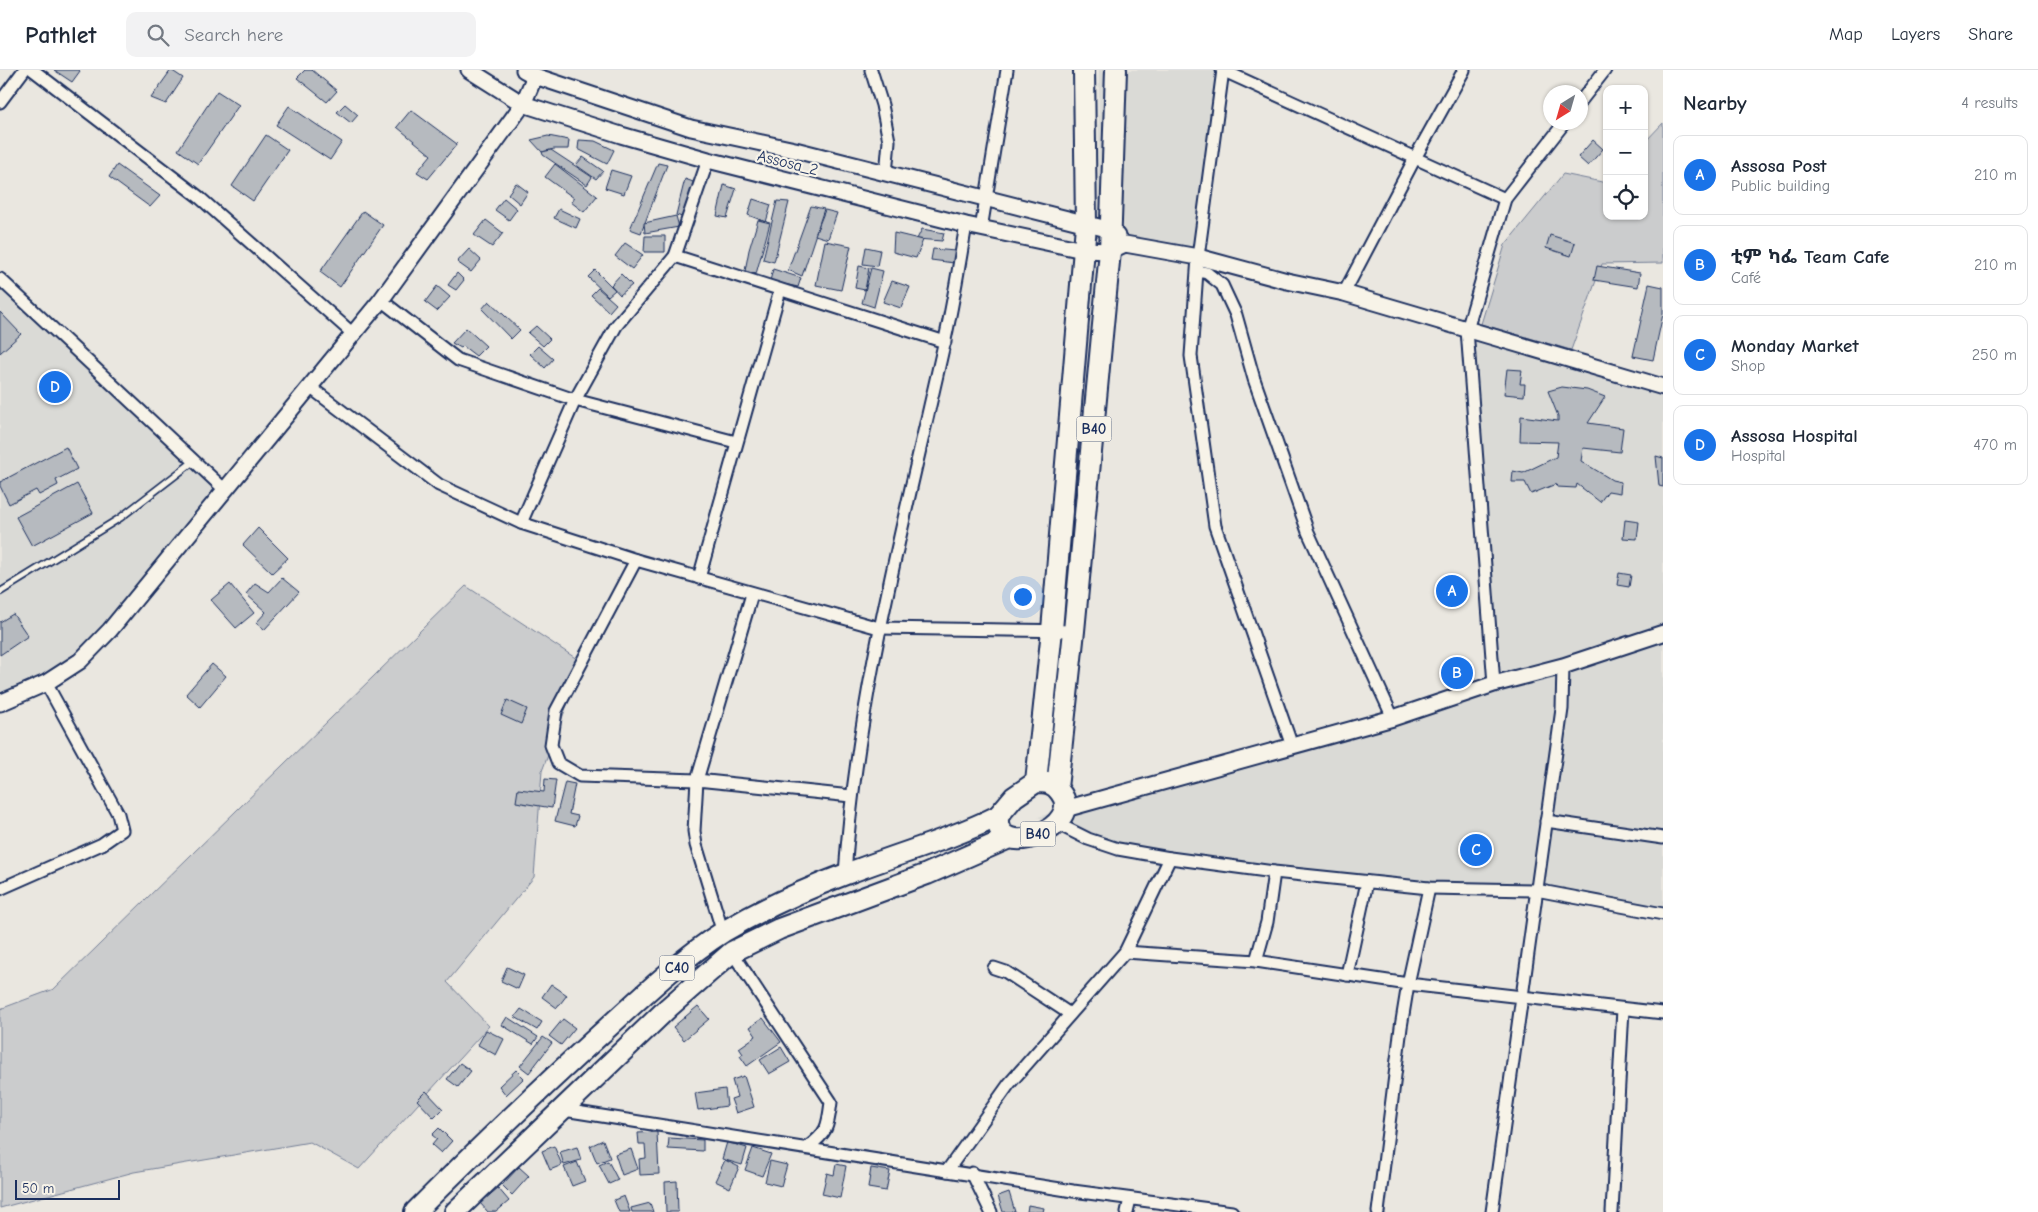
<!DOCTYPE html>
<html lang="en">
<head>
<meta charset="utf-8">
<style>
  body { margin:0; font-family:"Comic Neue","Noto Sans Ethiopic",sans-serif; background:#f2f2f3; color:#1f2937 }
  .controls { position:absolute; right:15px; top:15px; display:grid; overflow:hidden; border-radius:10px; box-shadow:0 1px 4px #0004 }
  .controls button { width:45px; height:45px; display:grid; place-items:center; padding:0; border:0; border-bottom:1px solid #e0e1e3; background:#fff; color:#1f2937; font:25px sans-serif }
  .compass { position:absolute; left:1543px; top:15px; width:45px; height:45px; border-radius:50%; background:#fff; box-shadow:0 1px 4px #0004; rotate:217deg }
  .scale { position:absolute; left:15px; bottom:12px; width:105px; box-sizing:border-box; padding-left:5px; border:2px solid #1b2f5e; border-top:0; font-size:14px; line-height:18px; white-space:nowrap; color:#1b2f5e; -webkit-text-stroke:4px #f7f3e8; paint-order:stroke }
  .you { position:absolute; left:1022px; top:526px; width:18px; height:18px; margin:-12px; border:4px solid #fff; border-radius:50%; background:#1a73e8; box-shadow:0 0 0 8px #1a73e833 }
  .badge { display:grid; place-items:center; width:32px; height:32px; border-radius:50%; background:#1a73e8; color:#fff; font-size:16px; font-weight:700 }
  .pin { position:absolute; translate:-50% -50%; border:2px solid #fff; box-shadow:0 1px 5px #0006 }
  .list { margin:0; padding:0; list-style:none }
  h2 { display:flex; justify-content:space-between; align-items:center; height:65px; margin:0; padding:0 20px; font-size:21px }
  h2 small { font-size:16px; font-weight:400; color:#747a83 }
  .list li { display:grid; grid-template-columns:32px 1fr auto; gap:15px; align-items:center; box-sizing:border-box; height:80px; margin:0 10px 10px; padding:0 10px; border:1px solid #e0e1e3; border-radius:10px }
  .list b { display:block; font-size:19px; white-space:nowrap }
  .list p { margin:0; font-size:16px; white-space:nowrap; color:#747a83 }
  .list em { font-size:16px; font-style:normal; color:#747a83 }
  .icon { flex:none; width:28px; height:28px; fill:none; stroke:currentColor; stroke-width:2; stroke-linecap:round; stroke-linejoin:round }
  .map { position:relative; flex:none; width:1663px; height:1142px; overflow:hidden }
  header { display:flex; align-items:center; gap:30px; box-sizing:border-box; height:70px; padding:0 25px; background:#fff; border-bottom:1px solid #e0e1e3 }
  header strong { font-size:24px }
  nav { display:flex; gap:28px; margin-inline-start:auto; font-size:18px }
  .search { width:350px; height:45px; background:#f2f2f3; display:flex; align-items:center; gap:12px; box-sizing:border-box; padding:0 18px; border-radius:10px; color:#747a83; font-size:19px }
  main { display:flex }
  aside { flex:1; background:#fff }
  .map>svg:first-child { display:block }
  .built { fill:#dadad6 }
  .green { fill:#cbcccd; stroke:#737e96 }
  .building { fill:#b6babf; stroke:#1b2f5e }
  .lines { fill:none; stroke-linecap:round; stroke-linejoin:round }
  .service-casing { stroke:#1b2f5e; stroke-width:9 }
  .minor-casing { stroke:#1b2f5e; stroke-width:15 }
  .tertiary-casing { stroke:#1b2f5e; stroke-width:19 }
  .trunk-casing { stroke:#1b2f5e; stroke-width:24 }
  .service { stroke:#f7f3e8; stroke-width:5.5 }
  .minor { stroke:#f7f3e8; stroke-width:11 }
  .tertiary { stroke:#f7f3e8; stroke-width:15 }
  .trunk { stroke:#f7f3e8; stroke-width:20 }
  .labels { text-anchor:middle; stroke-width:4.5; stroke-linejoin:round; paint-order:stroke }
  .shield { fill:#f7f3e8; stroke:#5d6a87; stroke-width:1 }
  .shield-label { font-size:15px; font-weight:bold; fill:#1b2f5e }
  .street-label { font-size:16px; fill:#1b2f5e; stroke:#f7f3e8 }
</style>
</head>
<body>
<header>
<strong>Pathlet</strong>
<div class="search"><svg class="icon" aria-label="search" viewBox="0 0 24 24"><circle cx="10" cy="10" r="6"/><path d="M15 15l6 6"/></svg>Search here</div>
<nav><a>Map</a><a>Layers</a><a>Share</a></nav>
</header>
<main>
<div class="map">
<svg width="1663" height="1142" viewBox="0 0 1663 1142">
  <rect width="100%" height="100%" fill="#eae7e0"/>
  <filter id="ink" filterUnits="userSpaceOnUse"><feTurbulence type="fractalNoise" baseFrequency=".02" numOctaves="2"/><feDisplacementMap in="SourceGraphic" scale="10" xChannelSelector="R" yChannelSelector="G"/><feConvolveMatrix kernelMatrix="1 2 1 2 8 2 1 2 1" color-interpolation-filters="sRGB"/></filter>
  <g filter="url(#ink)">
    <g class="built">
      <polygon points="1099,0 1216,0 1200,188 1098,174"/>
      <polygon points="0,213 220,421 102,561 39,610 0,627"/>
      <polygon points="1468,263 1663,318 1663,847 1536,825 1122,780 1038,747 1499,615"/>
    </g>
    <g class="green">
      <polygon points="1663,53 1663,193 1602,194 1571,280 1481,254 1505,175 1563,104 1607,113 1607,146 1644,146 1644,73"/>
      <polygon points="466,516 583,593 542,701 534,807 447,912 489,956 359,1099 310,1072 134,1102 0,1138 0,939 54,919"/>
    </g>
    <g class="building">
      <polygon points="54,0 79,0 80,1 72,12"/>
      <polygon points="171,0 183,8 166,34 151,28"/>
      <polygon points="305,0 312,0 337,21 327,32 297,8"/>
      <polygon points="217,21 239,35 198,94 178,80"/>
      <polygon points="345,34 358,45 351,53 337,42"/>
      <polygon points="289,36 342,72 330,90 276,55"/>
      <polygon points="411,40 457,74 428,109 417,102 431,85 397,57"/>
      <polygon points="266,65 288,80 253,131 232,116"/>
      <polygon points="548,66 569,70 568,79 554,79 542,82 531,70"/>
      <polygon points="579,70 595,71 614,80 607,94 578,79"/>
      <polygon points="1593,70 1603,79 1588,96 1578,87"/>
      <polygon points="551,80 592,107 587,115 543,85 542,82"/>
      <polygon points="583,87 603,101 596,109 576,95"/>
      <polygon points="658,93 667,95 641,163 630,159"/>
      <polygon points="555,94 597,126 584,142 571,132 574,128 545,107"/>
      <polygon points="117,95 160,126 150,137 109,107"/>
      <polygon points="611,100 631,106 624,124 605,118"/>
      <polygon points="685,109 696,113 685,148 676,145"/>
      <polygon points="516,113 528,122 520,134 508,124"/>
      <polygon points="724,115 736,119 727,148 717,146"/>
      <polygon points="504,128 517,139 509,150 495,140"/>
      <polygon points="753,129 771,135 766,152 748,145"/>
      <polygon points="777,131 789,132 774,192 763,189"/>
      <polygon points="811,136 824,139 802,206 788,200"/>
      <polygon points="559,139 580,149 576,158 554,148"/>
      <polygon points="825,140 837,143 828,169 815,165"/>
      <polygon points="363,141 383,155 340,217 320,202"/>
      <polygon points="676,146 679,157 645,163 644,153"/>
      <polygon points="486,150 503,163 492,177 474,165"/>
      <polygon points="758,150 770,153 756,204 745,201 749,180"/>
      <polygon points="922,159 944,163 942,171 917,169"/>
      <polygon points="894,163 923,170 916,188 893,182"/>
      <polygon points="1550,165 1575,173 1571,186 1546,178"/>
      <polygon points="645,166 665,166 665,182 644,182"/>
      <polygon points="825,171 851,176 841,220 816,215"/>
      <polygon points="625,173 643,185 632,199 615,186"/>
      <polygon points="866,177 880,180 877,196 863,194"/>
      <polygon points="469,179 481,190 471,202 457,192"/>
      <polygon points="933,179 955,181 954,193 931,190"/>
      <polygon points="859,196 869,198 865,220 855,218"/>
      <polygon points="1597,196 1640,203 1638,217 1594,210"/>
      <polygon points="871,198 883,201 874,237 862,233"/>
      <polygon points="773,199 801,208 798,217 770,211"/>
      <polygon points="595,200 615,220 608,226 588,207"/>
      <polygon points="457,203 464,210 456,220 448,215"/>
      <polygon points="621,204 632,215 620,225 611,215"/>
      <polygon points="892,211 910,217 901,238 883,232"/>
      <polygon points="1649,214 1663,217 1663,244 1653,290 1633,286"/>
      <polygon points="437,216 450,227 437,241 425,232"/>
      <polygon points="598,218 616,234 609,242 591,225"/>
      <polygon points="489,231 520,260 511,269 482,239"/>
      <polygon points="0,242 21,264 0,283"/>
      <polygon points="536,256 550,269 543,276 528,263"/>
      <polygon points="466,258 486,276 476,286 463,276 461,278 452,273"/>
      <polygon points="538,276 553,289 545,298 530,284"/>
      <polygon points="1507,299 1522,300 1520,314 1525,314 1524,326 1504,324"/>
      <polygon points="1562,317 1587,320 1605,327 1588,353 1623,358 1620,382 1583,378 1581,391 1612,410 1621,412 1620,423 1608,421 1600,432 1577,414 1576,418 1557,417 1556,414 1531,424 1525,412 1512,412 1513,401 1523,403 1556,387 1558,372 1520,371 1521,346 1558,351 1558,346 1548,321"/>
      <polygon points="66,377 77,399 56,410 58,415 39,425 36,420 9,434 0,416 0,412"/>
      <polygon points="1656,386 1663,388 1663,417 1659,416"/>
      <polygon points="77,414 93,443 32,476 16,447"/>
      <polygon points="1625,450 1639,452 1637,469 1623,468"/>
      <polygon points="258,458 288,488 272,503 243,475"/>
      <polygon points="1619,503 1631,505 1629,517 1617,515"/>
      <polygon points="282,508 299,522 264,560 256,553 266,542 246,524 255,513 269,522"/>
      <polygon points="230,514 254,543 236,558 211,530"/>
      <polygon points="13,544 28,566 0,585 0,552"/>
      <polygon points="212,594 226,606 200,637 186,624"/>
      <polygon points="507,630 527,639 521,654 501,645"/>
      <polygon points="545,709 556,710 552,738 516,732 518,719 544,722"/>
      <polygon points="565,712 575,714 569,744 578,746 575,756 555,751"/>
      <polygon points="507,897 524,905 518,919 501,911"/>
      <polygon points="551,914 567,925 557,938 542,927"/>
      <polygon points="698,936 709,949 684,970 673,957"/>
      <polygon points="521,939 542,952 537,960 515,947"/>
      <polygon points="507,947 538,967 533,974 502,955"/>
      <polygon points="763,948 781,972 747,996 740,986 743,984 739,978 756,966 750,957"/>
      <polygon points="563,949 575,958 561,975 549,966"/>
      <polygon points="486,960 504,969 496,985 478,975"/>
      <polygon points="543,967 552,973 529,1003 520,996"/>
      <polygon points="781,977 790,992 769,1004 760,990"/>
      <polygon points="460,993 471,1001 458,1017 447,1009"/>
      <polygon points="516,1000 524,1008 506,1025 499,1016"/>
      <polygon points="744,1006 754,1037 736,1043 731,1029 737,1027 732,1010"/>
      <polygon points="725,1019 727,1036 698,1040 695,1023"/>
      <polygon points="426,1021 443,1039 434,1048 417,1030"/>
      <polygon points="439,1058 452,1071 441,1083 432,1075 437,1069 432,1065"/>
      <polygon points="657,1062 659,1104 640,1105 639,1089 646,1088 645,1074 639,1074 638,1063"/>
      <polygon points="669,1068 703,1070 703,1081 668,1079"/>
      <polygon points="603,1070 610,1088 597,1093 590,1076"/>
      <polygon points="727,1072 747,1078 742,1095 722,1089"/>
      <polygon points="554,1076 562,1095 550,1100 542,1081"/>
      <polygon points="577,1077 581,1090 564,1095 560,1082"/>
      <polygon points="753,1078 771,1084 762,1106 745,1100"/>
      <polygon points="631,1079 638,1099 622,1105 615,1084"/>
      <polygon points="725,1090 739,1097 730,1118 715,1111"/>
      <polygon points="608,1091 618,1110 609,1114 599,1095"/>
      <polygon points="770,1091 787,1095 781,1116 765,1112"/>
      <polygon points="577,1092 585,1111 572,1116 564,1097"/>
      <polygon points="836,1094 846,1096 840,1128 822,1124 827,1103 834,1105"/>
      <polygon points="519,1097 529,1106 512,1125 502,1115"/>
      <polygon points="871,1098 890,1101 886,1121 868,1118"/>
      <polygon points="677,1111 678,1142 666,1142 665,1112"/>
      <polygon points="498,1118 509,1131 496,1142 488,1142 480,1133"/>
      <polygon points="1009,1122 1015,1142 1003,1142 998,1126"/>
      <polygon points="624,1126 630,1142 619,1142 614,1130"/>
      <polygon points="650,1133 653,1142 632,1142 631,1138"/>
      <polygon points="1028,1135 1044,1138 1043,1142 1027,1142"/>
    </g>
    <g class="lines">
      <defs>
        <polyline id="service" points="0,522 120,448 194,391"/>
        <g id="minor">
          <polyline points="33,0 199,127 352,263"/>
          <polyline points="871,0 882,35 889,71 886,104"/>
          <polyline points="1222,0 1505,129"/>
          <polyline points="1223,0 1198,187 1191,286 1215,456 1292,676"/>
          <polyline points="0,32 24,0"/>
          <polyline points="1580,32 1605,0"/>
          <polyline points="981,159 1007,0"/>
          <polyline points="675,186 708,90"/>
          <polyline points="1198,201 1207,203 1222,215 1236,245 1254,309 1308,462 1393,648"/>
          <polyline points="0,209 225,420"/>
          <polyline points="1344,223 1415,88 1464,0"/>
          <polyline points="381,230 458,290 575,330 736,372"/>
          <polyline points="310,317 439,415 521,453 636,490 879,558 1074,561"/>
          <polyline points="521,453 575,330 616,256 675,186 945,272"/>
          <polyline points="636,490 556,641 551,675 558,693 580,706 697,710 851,726"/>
          <polyline points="699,508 780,220"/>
          <polyline points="1494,614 1467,260 1505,129 1565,52"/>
          <polyline points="1546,751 1663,768"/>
          <polyline points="1056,753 1088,769 1118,779 1170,788 1274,802 1429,818 1536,820 1663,844"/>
          <path d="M845,804C857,624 905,450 944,274C953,235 959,195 966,155"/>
          <polyline points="0,819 102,774 122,760 118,744 46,613"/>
          <polyline points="723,863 696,775 694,761 697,710 752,524"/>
          <path d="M732,882L831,1032C828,1056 828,1062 808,1077"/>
          <polyline points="1125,882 1256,891 1408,914 1663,943"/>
          <polyline points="1256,891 1267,852 1274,802"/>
          <polyline points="994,898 1006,902 1070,944"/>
          <polyline points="1347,905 1367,812"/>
          <polyline points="564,1040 1073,1121 1232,1142"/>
          <polyline points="947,1101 1009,1014 1125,882 1170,788"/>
          <polyline points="972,1103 991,1142"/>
          <polyline points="1127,1142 1130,1129"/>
          <polyline points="1378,1142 1401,957 1408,914 1429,818"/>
          <polyline points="1492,1142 1562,639 1563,596"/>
          <polyline points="1612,1142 1623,939"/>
        </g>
        <g id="tertiary">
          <polyline points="469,0 523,34 621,65 708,90 966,155 1083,180 1110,181 1125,174 1198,187 1287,211 1344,223 1663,317"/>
          <polyline points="524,0 535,6 691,58 795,80 1111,160 1117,166"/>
          <polyline points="0,633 46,613 80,591 110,560 381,230 523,34 535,6"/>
          <polyline points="1065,739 1393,648 1494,614 1563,596 1663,563"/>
        </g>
        <g id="trunk">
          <polyline points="1036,712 1052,560 1086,155 1084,0"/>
          <path d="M1036,712C1046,712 1054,713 1060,722C1088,756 993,795 998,746L1014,727Z"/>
          <polyline points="1057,718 1074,561 1110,181 1116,0"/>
          <path d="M415,1142C477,1080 539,1020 604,961C639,929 683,887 723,862C760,840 806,819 846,804C897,784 949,770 998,746"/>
          <polyline points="455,1142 669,937 732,882 779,859 927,804 1009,768"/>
        </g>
      </defs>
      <use href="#service" class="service-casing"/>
      <use href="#minor" class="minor-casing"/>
      <use href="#tertiary" class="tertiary-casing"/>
      <use href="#trunk" class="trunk-casing"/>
      <use href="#service" class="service"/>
      <use href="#minor" class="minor"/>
      <use href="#tertiary" class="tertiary"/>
      <use href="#trunk" class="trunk"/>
    </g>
  </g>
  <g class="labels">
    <g class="shield">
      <rect x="1076.5" y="346.5" width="35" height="25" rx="4"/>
      <rect x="1020.5" y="751.5" width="35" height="25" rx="4"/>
      <rect x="659.5" y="885.5" width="35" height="25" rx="4"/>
    </g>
    <g class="shield-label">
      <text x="1094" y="364">B40</text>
      <text x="1038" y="769">B40</text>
      <text x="677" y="903">C40</text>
    </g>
    <g class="street-label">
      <text transform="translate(788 92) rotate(14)" y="6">Assosa_2</text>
    </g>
  </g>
</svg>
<div class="controls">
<button>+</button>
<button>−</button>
<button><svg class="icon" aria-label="locate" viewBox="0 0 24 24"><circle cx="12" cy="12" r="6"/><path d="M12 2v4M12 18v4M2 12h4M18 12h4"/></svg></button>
</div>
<svg class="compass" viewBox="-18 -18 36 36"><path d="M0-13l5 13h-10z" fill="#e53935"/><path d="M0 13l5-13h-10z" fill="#747a83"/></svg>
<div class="scale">50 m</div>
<div class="you"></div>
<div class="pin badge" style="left:1452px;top:521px">A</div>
<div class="pin badge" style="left:1457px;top:603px">B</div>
<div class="pin badge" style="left:1476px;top:780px">C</div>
<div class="pin badge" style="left:55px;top:317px">D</div>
</div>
<aside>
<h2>Nearby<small>4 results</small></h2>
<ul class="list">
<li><span class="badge">A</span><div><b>Assosa Post</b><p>Public building</p></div><em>210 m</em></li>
<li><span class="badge">B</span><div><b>ቲም ካፌ Team Cafe</b><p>Café</p></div><em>210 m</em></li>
<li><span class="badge">C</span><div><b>Monday Market</b><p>Shop</p></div><em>250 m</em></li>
<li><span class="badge">D</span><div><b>Assosa Hospital</b><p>Hospital</p></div><em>470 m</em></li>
</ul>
</aside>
</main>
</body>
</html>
